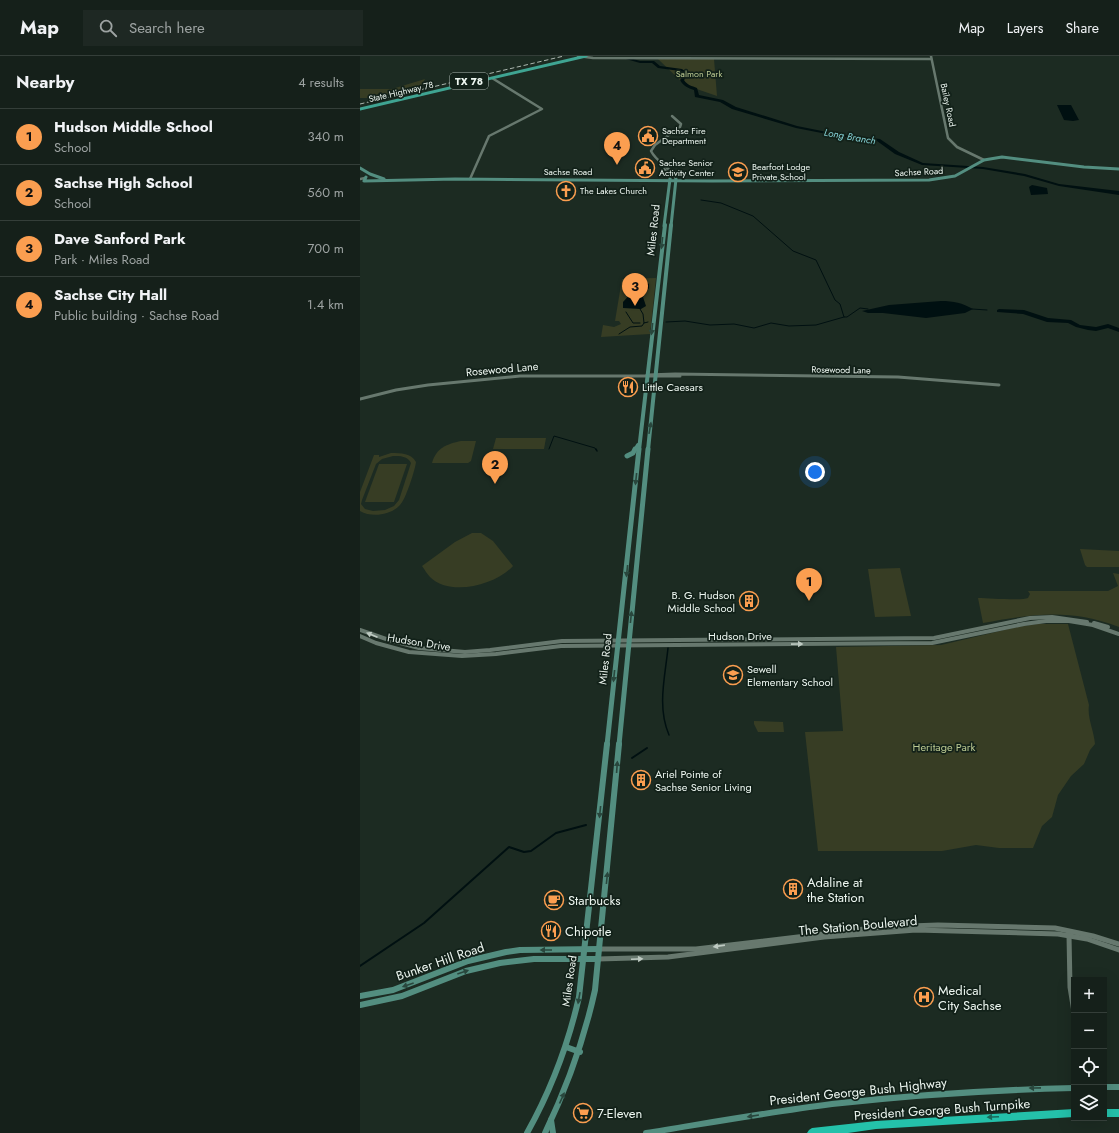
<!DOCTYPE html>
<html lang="en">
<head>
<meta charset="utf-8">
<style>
  body { margin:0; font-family:Jost,sans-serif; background:#1e2823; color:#f1f3f6 }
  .controls { position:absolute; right:12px; bottom:12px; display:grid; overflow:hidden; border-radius:0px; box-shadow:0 4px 16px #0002 }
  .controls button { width:36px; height:36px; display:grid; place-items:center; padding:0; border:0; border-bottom:1px solid #343e39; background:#15201a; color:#f1f3f6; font:20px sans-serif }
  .you { position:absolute; left:455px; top:416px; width:14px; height:14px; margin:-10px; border:3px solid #fff; border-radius:50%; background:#1a73e8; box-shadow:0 0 0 6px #1a73e833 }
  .badge { display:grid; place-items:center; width:26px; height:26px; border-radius:50%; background:#fb9e50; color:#111; font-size:13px; font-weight:700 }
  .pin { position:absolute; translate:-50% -33px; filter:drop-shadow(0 1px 2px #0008) }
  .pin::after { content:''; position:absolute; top:21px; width:14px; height:12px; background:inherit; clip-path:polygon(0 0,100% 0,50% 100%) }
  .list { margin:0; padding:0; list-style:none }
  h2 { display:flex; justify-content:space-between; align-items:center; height:52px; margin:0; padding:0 16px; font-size:17px }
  h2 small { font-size:13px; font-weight:400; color:#9da3a2 }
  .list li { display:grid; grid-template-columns:26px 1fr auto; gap:12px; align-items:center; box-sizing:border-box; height:56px; padding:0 16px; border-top:1px solid #343e39 }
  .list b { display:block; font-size:15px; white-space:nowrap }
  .list p { margin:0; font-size:13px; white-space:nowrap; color:#9da3a2 }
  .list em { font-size:13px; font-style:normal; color:#9da3a2 }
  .icon { flex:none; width:22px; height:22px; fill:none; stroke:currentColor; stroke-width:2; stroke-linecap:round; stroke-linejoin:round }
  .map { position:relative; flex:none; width:759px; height:1077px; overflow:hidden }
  header { display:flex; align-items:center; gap:24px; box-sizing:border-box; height:56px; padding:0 20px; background:#15201a; border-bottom:1px solid #343e39 }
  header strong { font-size:19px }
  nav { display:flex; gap:22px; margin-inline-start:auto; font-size:14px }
  .search { width:280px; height:36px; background:#1e2823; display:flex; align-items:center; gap:10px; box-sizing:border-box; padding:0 14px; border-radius:0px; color:#9da3a2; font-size:15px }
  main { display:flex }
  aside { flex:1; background:#15201a }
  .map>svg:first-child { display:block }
  .green { fill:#373d24; fill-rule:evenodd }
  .water { fill:#001011 }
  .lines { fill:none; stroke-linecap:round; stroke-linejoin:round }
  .stream-far2 { stroke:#001011; stroke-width:1 }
  .stream-far1 { stroke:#001011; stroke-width:1.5 }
  .stream { stroke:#001011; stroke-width:2 }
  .river { fill:#001011; fill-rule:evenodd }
  .tertiary-far3 { stroke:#67786e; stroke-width:2.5 }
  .tertiary-far2 { stroke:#67786e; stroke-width:3 }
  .tertiary-far1 { stroke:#67786e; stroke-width:4 }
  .tertiary { stroke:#67786e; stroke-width:5 }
  .secondary-far3 { stroke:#538e80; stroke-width:3 }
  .secondary-far2 { stroke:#538e80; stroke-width:4 }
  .secondary-far1 { stroke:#538e80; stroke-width:5 }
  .secondary { stroke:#538e80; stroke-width:6 }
  .primary { stroke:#3fa492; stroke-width:3 }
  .motorway { fill:#24c1aa; fill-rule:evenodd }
  .rail { stroke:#acb7b0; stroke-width:1; stroke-dasharray:4.5 2.5; stroke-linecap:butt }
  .oneway { fill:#29473d }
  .oneway2 { fill:#becac2 }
  .oneway3 { fill:#1a695a }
  .labels { text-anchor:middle; stroke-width:3.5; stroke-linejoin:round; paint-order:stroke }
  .far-park-label { font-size:9px; fill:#bbc991; stroke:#122119 }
  .far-street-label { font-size:9px; fill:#edf6f0; stroke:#122119 }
  .far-poi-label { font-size:9px; fill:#edf6f0; stroke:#122119; text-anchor:start }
  .shield { fill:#122119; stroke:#abb6b0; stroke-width:1 }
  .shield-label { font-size:10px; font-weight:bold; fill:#edf6f0 }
  .far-water-label { font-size:10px; font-style:italic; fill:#85d1d5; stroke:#122119 }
  .street-label { font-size:11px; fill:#edf6f0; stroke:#122119 }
  .poi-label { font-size:11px; fill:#edf6f0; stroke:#122119; text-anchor:start }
  .park-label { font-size:11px; fill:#bbc991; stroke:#122119 }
  .near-poi-label { font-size:13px; fill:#edf6f0; stroke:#122119; text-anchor:start }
  .near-street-label { font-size:13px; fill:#edf6f0; stroke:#122119 }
</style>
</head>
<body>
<header>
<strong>Map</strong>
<div class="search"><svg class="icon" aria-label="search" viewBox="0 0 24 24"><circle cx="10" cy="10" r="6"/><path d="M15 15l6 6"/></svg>Search here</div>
<nav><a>Map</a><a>Layers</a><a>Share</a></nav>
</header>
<main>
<aside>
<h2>Nearby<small>4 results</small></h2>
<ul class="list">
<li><span class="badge">1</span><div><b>Hudson Middle School</b><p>School</p></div><em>340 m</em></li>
<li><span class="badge">2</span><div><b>Sachse High School</b><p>School</p></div><em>560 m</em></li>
<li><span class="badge">3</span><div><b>Dave Sanford Park</b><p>Park · Miles Road</p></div><em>700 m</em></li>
<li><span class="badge">4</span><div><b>Sachse City Hall</b><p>Public building · Sachse Road</p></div><em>1.4 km</em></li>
</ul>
</aside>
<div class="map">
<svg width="759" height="1077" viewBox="0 0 759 1077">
  <rect width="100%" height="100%" fill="#1c2b22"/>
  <g class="green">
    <polygon points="298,3 354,3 357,40 325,29"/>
    <polygon points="65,23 60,32 16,42 0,42 0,33 32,33"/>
    <polygon points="296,222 290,278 241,281 243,269 254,271 261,268 259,265 255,265 262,223"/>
    <polygon points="136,382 186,382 184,393 133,393"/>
    <path d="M101,385H116L111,405L108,407H72C76,392 87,388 101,385Z"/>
    <path d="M31,397C41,397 51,397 56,406C55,414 46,443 40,449C31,459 12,462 0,455V436L14,399H19V401ZM33,400C40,400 48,400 51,407L39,444L34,450L25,454L13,455L5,453L1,448L2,444L16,408L22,403Z"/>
    <polygon points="19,408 47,408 34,446 5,446"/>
    <path d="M112,477H121L133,485L153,510C136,529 90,541 70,521C67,518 65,514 62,510L95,486Z"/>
    <polygon points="720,493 759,495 759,511 727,511 725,509"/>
    <polygon points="540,512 551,560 515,561 508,513"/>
    <path d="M753,517L759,518V571C709,552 674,558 623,567L618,542C629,542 661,545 668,542L670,538L668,535H748L758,530Z"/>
    <path d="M678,568H708L729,649C727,662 734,675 735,688L730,694L724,708L711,720L698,739L692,761L682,770L673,792H639L616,789L582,795H458L445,676L483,675L476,591L581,589L657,571Z"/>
    <polygon points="394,665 423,666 424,676 398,676 394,668"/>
  </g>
  <g class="water">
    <polygon points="697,49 711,49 719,64 713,65 704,64"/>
    <polygon points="672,129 687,132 688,138 671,139 669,131"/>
    <polygon points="278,226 286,226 289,228 289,232 283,241 286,250 281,253 263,252 263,246 273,235 271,231 272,228"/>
    <path d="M581,245C594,245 602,247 613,253L605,257L566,262L523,257H508L502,255L529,249Z"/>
  </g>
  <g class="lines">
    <g class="stream-far2">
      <polyline points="341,144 361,147 393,160 433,195 456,204 475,244 480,248 484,261 487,261 500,252 508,253"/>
      <polyline points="280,253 283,258 284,267 288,266"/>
      <polyline points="612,253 627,254"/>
      <polyline points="266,256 273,267 280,267"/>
      <polyline points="306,266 325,265 350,269 374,268 394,272 411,267 429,270 456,269 484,261"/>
      <polyline points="259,278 270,271 282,270 284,267"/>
      <polyline points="189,393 194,380 235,392 236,394"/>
    </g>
    <g class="stream-far1">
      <polyline points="236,393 237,395"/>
      <path d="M308,592C305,621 297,651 309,679"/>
    </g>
    <g class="stream">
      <polyline points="272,702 287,692"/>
      <polyline points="0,910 64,867 149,791 164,796 171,795 196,777 226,769"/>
    </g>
    <g class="river">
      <path d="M267,1L280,5H294L300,10L322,13L329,18L324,24C327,29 332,30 337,32L339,39L363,44L376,51L437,70L477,78L520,83L539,96L563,107L623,111L665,118L699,128L759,135V139L699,130L664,120L623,113L562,109L535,98L517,85L477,80L436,72L372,53L360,46L335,41L334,34C328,32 323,30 320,24L325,18L320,15L298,12L292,7H280L266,3Z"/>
      <polygon points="639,253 664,254 688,262 711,264 720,269 736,271 748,268 759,272 759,276 748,272 736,275 728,274 716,271 708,267 687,266 663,258 637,256 637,254"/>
    </g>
    <g class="tertiary-far3">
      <polyline points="218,0 233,2 571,3"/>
      <polyline points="571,0 588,82 597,91 624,104"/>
      <path d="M312,60L321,68L320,71L295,89L291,95C297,107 311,111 316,123"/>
      <polyline points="304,113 310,118 310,123"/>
      <polyline points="0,123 5,122"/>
      <polyline points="110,123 129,80 182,53 132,22"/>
    </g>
    <g class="tertiary-far2">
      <polyline points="287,319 315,318 538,321 639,329"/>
      <polyline points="0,343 36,334 68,329 160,320 320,320"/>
    </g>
    <g class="tertiary-far1">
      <polyline points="734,567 748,571"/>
      <polyline points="0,574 29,584 59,592 105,596 130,594 202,585 574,582 670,562 692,561 727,566"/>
      <polyline points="0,580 16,587 49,596 102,600 136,598 201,590 572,587 664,568 686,565 709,565 733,569 759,578"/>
    </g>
    <g class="tertiary">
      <polyline points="709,879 710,931 714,956"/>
      <polyline points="239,893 336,893 521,871 578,869 695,872 733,880 759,888"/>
      <polyline points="238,903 308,901 464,881 556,874 698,878 727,883 759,894"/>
    </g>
    <g class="secondary-far3">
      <polyline points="0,112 10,118 24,123"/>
      <polyline points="6,121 4,125 95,123 352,125 569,124 595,120 624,104 642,101 724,111 759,113"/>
      <polyline points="304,170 310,123"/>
      <polyline points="311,170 316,123"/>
    </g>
    <g class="secondary-far2">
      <polyline points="275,394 278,389"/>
      <polyline points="279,394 305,169"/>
      <polyline points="288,394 311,169"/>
    </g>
    <g class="secondary-far1">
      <polyline points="267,400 273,397 275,393"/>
      <polyline points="247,689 279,393"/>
      <polyline points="259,689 288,393"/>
    </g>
    <g class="secondary">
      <polyline points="0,940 33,934 108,905 146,896 160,894 239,893"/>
      <polyline points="0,949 42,940 106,915 140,907 174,903 238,903"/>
      <polyline points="206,991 220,996"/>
      <polyline points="744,1031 759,1031"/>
      <polyline points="191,1064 193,1077"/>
      <path d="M167,1077C191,1034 208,989 219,941L247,688"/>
      <path d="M185,1077C207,1031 224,984 235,934L259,688"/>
      <path d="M286,1077C348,1067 410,1056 472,1048C552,1039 633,1034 714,1032"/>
    </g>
    <polyline class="primary" points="0,53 226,0"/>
    <g class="motorway">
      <polygon points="714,1053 714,1061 516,1073 488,1077 447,1077 449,1074 452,1072 516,1065"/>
      <rect x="744" y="1053" width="15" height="8"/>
    </g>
    <polyline class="rail" points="0,48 204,0"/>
  </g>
  <defs><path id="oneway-solid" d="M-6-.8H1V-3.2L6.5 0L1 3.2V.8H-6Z"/></defs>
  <g class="oneway">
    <use href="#oneway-solid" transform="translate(302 187) rotate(96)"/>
    <use href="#oneway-solid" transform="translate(292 273) rotate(96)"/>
    <use href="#oneway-solid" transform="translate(290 372) rotate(-80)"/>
    <use href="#oneway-solid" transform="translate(276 423) rotate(96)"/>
    <use href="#oneway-solid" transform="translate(267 515) rotate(96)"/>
    <use href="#oneway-solid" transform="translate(271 561) rotate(-84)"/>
    <use href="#oneway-solid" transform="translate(254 620) rotate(96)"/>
    <use href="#oneway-solid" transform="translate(257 711) rotate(-86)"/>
    <use href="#oneway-solid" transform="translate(240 756) rotate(96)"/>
    <use href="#oneway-solid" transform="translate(247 822) rotate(-84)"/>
    <use href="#oneway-solid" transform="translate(186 894) rotate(180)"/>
    <use href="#oneway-solid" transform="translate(103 916) rotate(-19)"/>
    <use href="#oneway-solid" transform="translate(48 929) rotate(161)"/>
    <use href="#oneway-solid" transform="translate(219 942) rotate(100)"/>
    <use href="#oneway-solid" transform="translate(675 1032) rotate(179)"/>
    <use href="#oneway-solid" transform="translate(202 1042) rotate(-66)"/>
    <use href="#oneway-solid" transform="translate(393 1060) rotate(171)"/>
  </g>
  <g class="oneway2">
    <use href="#oneway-solid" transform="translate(12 579) rotate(-157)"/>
    <use href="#oneway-solid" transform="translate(437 588) rotate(-1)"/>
    <use href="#oneway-solid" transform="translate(359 890) rotate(172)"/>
    <use href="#oneway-solid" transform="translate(277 903) rotate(-3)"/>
  </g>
  <use class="oneway3" href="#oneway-solid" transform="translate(633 1061) rotate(177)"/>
  <defs>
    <symbol id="civic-ring" viewBox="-11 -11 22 22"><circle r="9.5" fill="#122119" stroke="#fb9e50" stroke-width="1.5"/><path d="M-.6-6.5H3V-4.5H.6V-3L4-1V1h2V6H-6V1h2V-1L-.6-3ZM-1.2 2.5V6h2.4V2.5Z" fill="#fb9e50"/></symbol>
    <symbol id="school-ring" viewBox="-11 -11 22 22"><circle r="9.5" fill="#122119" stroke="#fb9e50" stroke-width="1.5"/><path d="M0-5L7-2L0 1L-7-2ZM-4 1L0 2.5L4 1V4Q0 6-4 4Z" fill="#fb9e50"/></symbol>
    <symbol id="church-ring" viewBox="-11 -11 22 22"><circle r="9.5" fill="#122119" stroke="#fb9e50" stroke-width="1.5"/><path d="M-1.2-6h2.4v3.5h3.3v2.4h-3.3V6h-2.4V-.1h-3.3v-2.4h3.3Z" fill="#fb9e50"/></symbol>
    <symbol id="restaurant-ring" viewBox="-11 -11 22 22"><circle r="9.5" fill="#122119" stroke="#fb9e50" stroke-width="1.5"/><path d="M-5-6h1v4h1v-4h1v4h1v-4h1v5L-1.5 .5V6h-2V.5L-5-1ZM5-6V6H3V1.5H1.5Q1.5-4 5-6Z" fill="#fb9e50"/></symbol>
    <symbol id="building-ring" viewBox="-11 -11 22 22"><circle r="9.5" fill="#122119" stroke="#fb9e50" stroke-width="1.5"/><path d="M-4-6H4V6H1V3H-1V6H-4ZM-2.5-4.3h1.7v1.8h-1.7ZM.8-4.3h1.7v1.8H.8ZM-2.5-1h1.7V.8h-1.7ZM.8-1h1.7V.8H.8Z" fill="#fb9e50"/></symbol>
    <symbol id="cafe-ring" viewBox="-11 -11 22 22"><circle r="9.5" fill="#122119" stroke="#fb9e50" stroke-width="1.5"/><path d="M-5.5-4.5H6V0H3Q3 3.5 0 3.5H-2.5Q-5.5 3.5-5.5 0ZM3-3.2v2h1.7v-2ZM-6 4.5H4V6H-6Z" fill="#fb9e50"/></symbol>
    <symbol id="hospital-ring" viewBox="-11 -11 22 22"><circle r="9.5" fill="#122119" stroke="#fb9e50" stroke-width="1.5"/><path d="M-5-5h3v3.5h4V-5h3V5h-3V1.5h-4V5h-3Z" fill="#fb9e50"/></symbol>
    <symbol id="supermarket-ring" viewBox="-11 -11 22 22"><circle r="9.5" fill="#122119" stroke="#fb9e50" stroke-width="1.5"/><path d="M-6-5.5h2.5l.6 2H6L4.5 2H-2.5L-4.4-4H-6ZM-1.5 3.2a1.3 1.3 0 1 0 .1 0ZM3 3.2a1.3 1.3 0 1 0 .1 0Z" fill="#fb9e50"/></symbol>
  </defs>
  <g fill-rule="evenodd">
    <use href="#civic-ring" x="277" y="69" width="22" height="22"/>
    <use href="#civic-ring" x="274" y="101" width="22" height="22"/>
    <use href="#school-ring" x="367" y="105" width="22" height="22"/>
    <use href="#church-ring" x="195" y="124" width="22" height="22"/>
    <use href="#restaurant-ring" x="257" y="320" width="22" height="22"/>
    <use href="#building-ring" x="378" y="534" width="22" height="22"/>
    <use href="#school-ring" x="362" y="608" width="22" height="22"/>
    <use href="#building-ring" x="270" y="713" width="22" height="22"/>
    <use href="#building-ring" x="422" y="822" width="22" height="22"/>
    <use href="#cafe-ring" x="183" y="833" width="22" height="22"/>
    <use href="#restaurant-ring" x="180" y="864" width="22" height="22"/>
    <use href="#hospital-ring" x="553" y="930" width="22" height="22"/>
    <use href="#supermarket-ring" x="212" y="1046" width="22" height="22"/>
  </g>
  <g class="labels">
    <g class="far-park-label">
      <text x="339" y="21">Salmon Park</text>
    </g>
    <g class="far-street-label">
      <text transform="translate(41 36) rotate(-13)" y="3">State Highway 78</text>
      <text transform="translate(588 49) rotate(78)" y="3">Bailey Road</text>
      <text x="208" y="119">Sachse Road</text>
      <text transform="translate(559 116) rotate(-3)" y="3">Sachse Road</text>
      <text transform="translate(481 314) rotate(1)" y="3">Rosewood Lane</text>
    </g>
    <g class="far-poi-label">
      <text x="302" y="78">Sachse Fire<tspan x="302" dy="10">Department</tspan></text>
      <text x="299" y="110">Sachse Senior<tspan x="299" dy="10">Activity Center</tspan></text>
      <text x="392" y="114">Bearfoot Lodge<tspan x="392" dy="10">Private School</tspan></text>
      <text x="220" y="138">The Lakes Church</text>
    </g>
    <rect class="shield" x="90" y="17" width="38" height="16" rx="3"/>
    <g class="shield-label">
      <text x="109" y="29">TX 78</text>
    </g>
    <g class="far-water-label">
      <text transform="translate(490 80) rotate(10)" y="4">Long Branch</text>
    </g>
    <g class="street-label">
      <text transform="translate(293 174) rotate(-84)" y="4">Miles Road</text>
      <text transform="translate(142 313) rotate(-5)" y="4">Rosewood Lane</text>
      <text x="380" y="584">Hudson Drive</text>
      <text transform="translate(59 586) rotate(9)" y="4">Hudson Drive</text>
      <text transform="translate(245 603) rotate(-84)" y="4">Miles Road</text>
      <text transform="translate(209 925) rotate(-82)" y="4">Miles Road</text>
    </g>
    <g class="poi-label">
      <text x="282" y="335">Little Caesars</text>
      <text x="375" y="543" text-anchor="end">B. G. Hudson<tspan x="375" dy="13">Middle School</tspan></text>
      <text x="387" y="617">Sewell<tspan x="387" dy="13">Elementary School</tspan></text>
      <text x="295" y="722">Ariel Pointe of<tspan x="295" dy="13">Sachse Senior Living</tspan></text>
    </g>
    <g class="park-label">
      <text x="584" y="695">Heritage Park</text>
    </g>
    <g class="near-poi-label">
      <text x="447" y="831">Adaline at<tspan x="447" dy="15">the Station</tspan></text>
      <text x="208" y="849">Starbucks</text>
      <text x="205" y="880">Chipotle</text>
      <text x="578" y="939">Medical<tspan x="578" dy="15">City Sachse</tspan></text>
      <text x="237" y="1062">7-Eleven</text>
    </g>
    <g class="near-street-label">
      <text transform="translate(498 869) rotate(-5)" y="5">The Station Boulevard</text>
      <text transform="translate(80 905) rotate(-19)" y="5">Bunker Hill Road</text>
      <text transform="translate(498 1035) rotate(-6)" y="5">President George Bush Highway</text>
      <text transform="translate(582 1053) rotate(-4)" y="5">President George Bush Turnpike</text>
    </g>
  </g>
</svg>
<div class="controls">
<button>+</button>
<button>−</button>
<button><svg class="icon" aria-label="locate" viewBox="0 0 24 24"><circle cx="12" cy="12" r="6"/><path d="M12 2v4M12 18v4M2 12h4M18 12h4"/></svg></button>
<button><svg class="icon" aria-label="layers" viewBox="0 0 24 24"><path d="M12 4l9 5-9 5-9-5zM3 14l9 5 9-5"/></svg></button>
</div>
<div class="you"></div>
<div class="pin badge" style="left:449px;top:545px">1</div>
<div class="pin badge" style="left:135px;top:428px">2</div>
<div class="pin badge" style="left:275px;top:250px">3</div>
<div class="pin badge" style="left:257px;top:109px">4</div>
</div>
</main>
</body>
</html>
